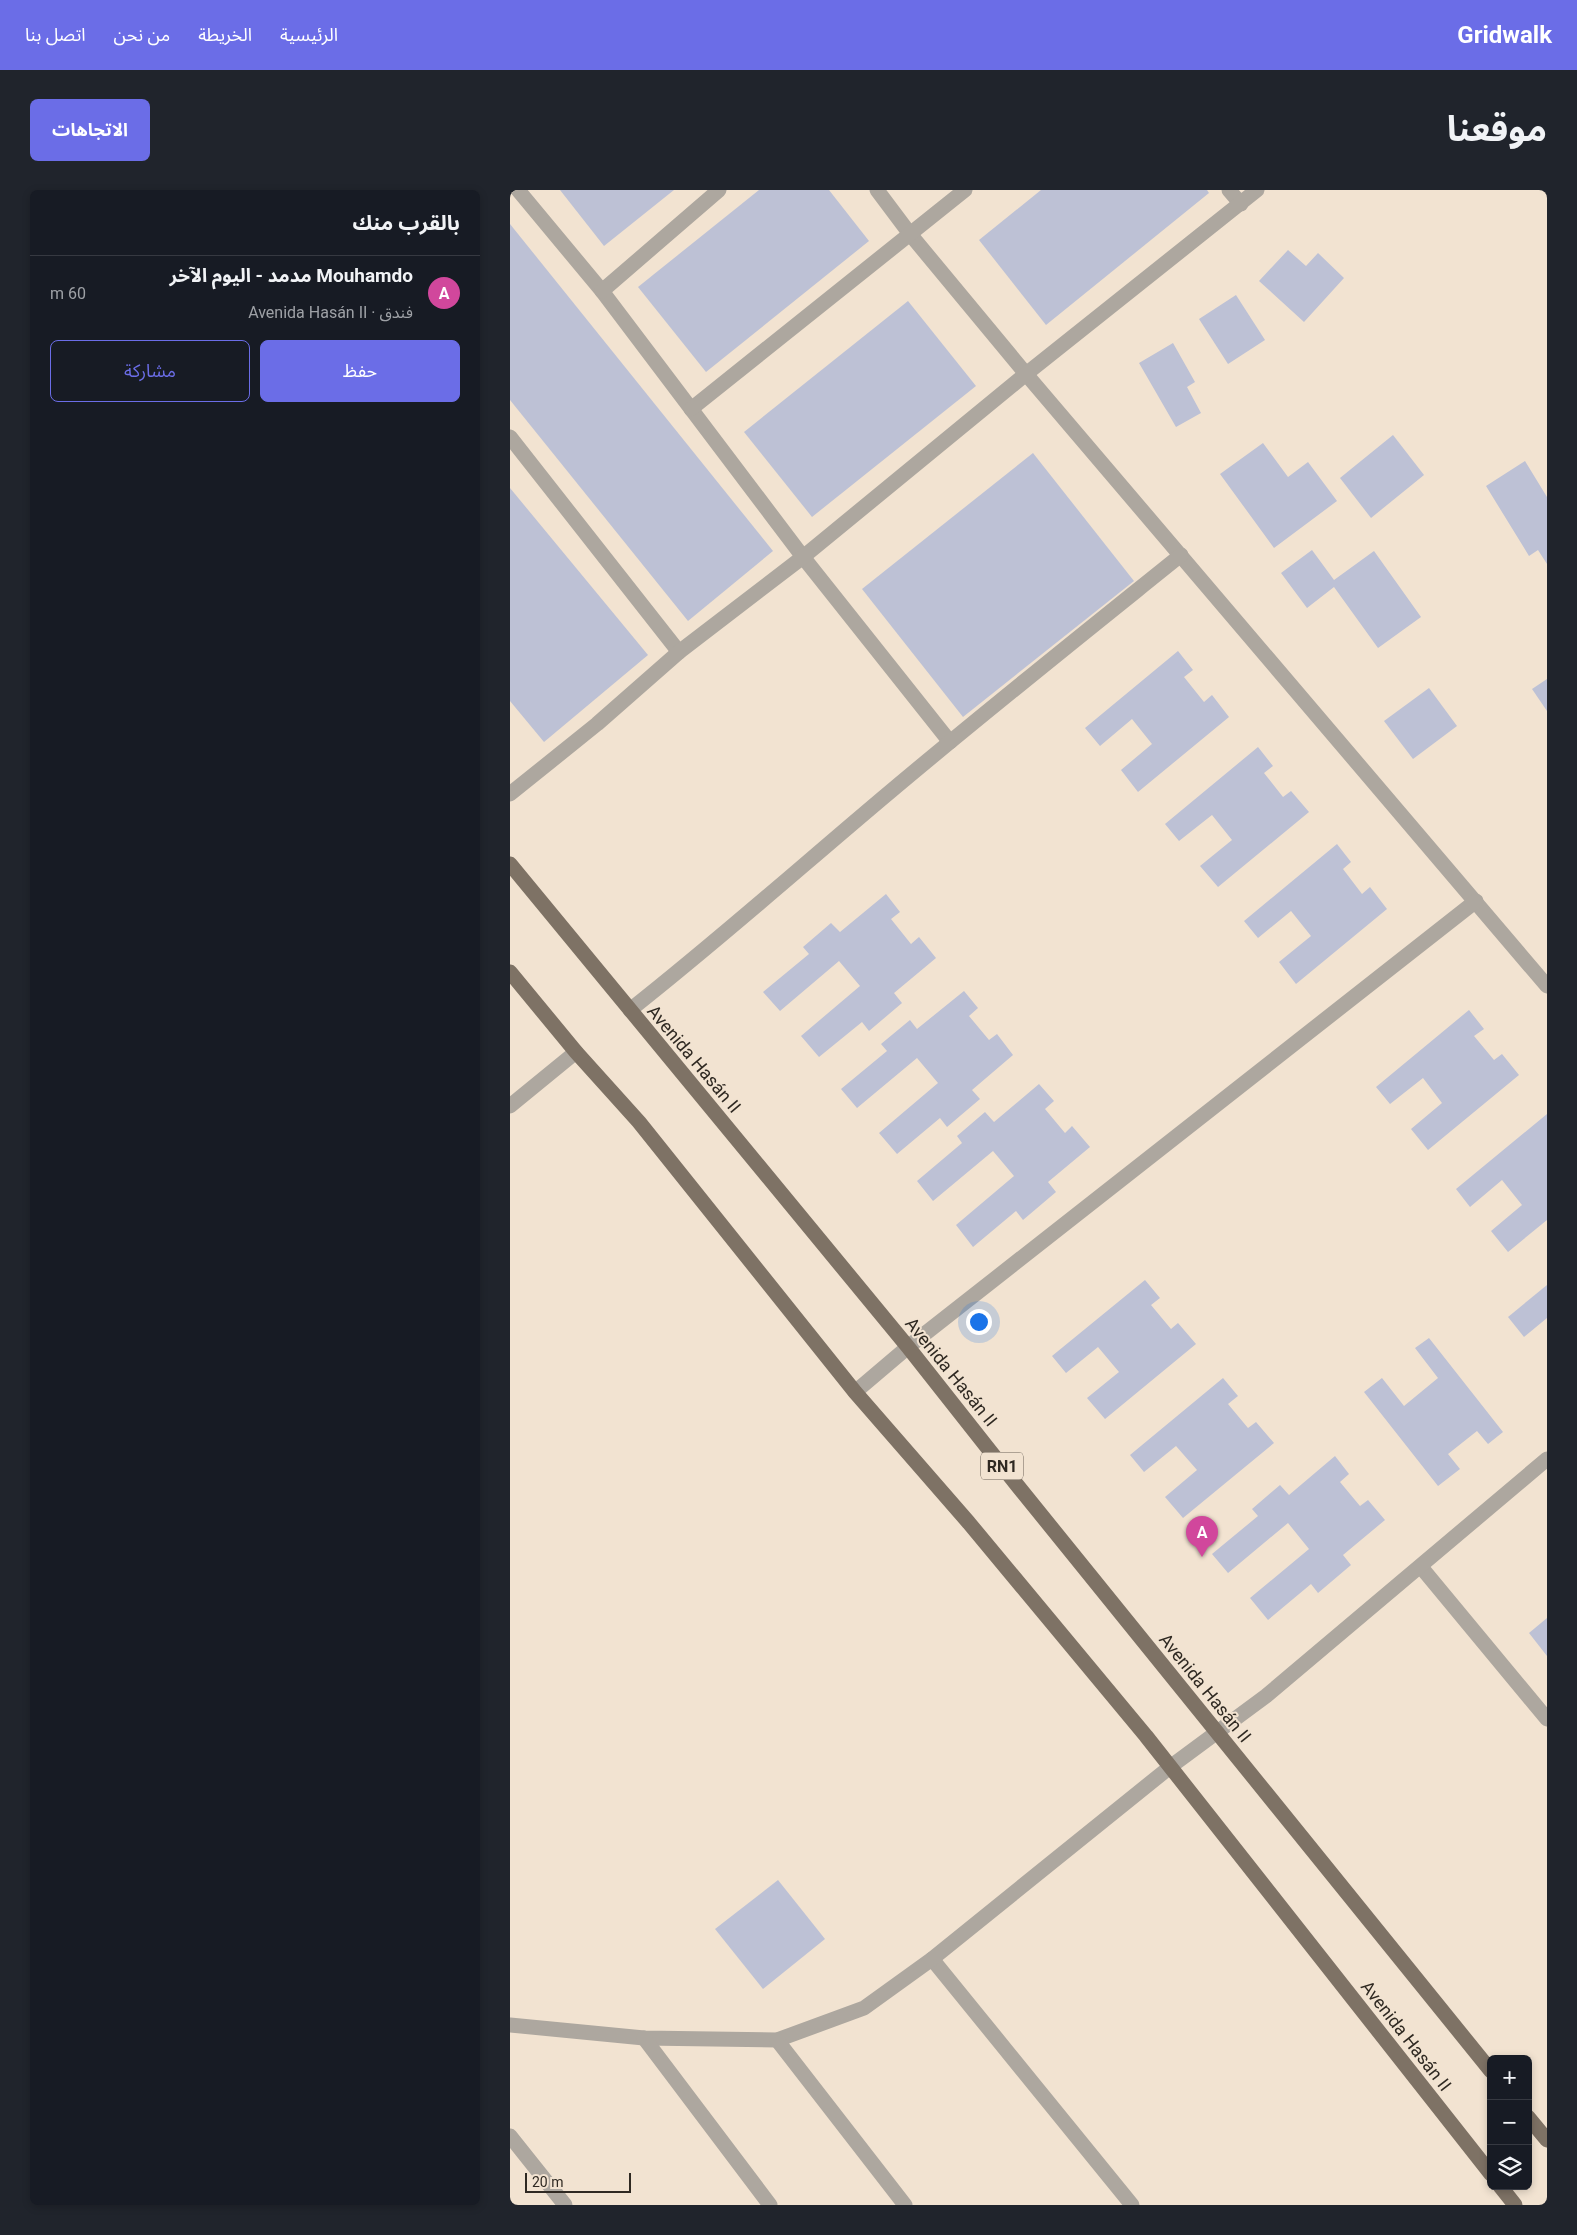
<!DOCTYPE html>
<html lang="ar">
<head>
<meta charset="utf-8">
<style>
  body { margin:0; font-family:Roboto,"Noto Sans Arabic",sans-serif; background:#20242c; color:#f1f3f6; direction:rtl }
  .controls { position:absolute; right:15px; bottom:15px; display:grid; overflow:hidden; border-radius:8px; box-shadow:0 2px 8px #0003 }
  .controls button { width:45px; height:45px; display:grid; place-items:center; padding:0; border:0; border-bottom:1px solid #363941; background:#171b24; color:#f1f3f6; font:25px sans-serif }
  .scale { position:absolute; left:15px; bottom:12px; width:106px; box-sizing:border-box; padding-left:5px; border:2px solid #2f2922; border-top:0; font-size:14px; line-height:18px; white-space:nowrap; color:#2f2922; -webkit-text-stroke:4px #f2e3d1; paint-order:stroke }
  .you { position:absolute; left:468px; top:1131px; width:18px; height:18px; margin:-12px; border:4px solid #fff; border-radius:50%; background:#1a73e8; box-shadow:0 0 0 8px #1a73e833 }
  .badge { display:grid; place-items:center; width:32px; height:32px; border-radius:50%; background:#6b6de7; color:#fff; font-size:16px; font-weight:700 }
  .pin { position:absolute; translate:-50% -41px; filter:drop-shadow(0 1px 2px #0008) }
  .pin::after { content:''; position:absolute; top:26px; width:18px; height:15px; background:inherit; clip-path:polygon(0 0,100% 0,50% 100%) }
  .list { margin:0; padding:0; list-style:none }
  h2 { display:flex; justify-content:space-between; align-items:center; height:65px; margin:0; padding:0 20px; font-size:21px }
  h2 small { font-size:16px; font-weight:400; color:#9ea1a6 }
  .list li { display:grid; grid-template-columns:32px 1fr auto; gap:15px; align-items:center; box-sizing:border-box; height:70px; padding:0 20px; border-top:1px solid #363941 }
  .list b { display:block; font-size:19px; white-space:nowrap }
  .list p { margin:0; font-size:16px; white-space:nowrap; color:#9ea1a6 }
  .list em { font-size:16px; font-style:normal; color:#9ea1a6 }
  .actions { display:flex; gap:10px; padding:15px 20px }
  .actions a { flex:1; padding:11px 0; border:1px solid #6b6de7; border-radius:8px; text-align:center; font-size:18px; color:#6b6de7 }
  .actions .main { background:#6b6de7; color:#fff }
  .icon { flex:none; width:28px; height:28px; fill:none; stroke:currentColor; stroke-width:2; stroke-linecap:round; stroke-linejoin:round }
  .map { position:relative; flex:none; width:1037px; height:2015px; overflow:hidden; direction:ltr; border-radius:8px }
  header { display:flex; align-items:center; gap:30px; box-sizing:border-box; height:70px; padding:0 25px; background:#6b6de7; color:#fff }
  header strong { font-size:24px }
  nav { display:flex; gap:28px; margin-inline-start:auto; font-size:18px }
  .intro { display:flex; align-items:center; justify-content:space-between; box-sizing:border-box; height:120px; padding:0 30px }
  h1 { margin:0; font-size:35px }
  .button { padding:12px 22px; border-radius:8px; background:#6b6de7; color:#fff; font-size:18px; font-weight:700 }
  main { display:flex; gap:30px; padding:0 30px }
  aside { flex:1; background:#171b24; border-radius:8px; box-shadow:0 2px 8px #0003 }
  .map>svg:first-child { display:block }
  .building { fill:#bdc1d5 }
  .lines { fill:none; stroke-linecap:round; stroke-linejoin:round }
  .minor { stroke:#ada79f; stroke-width:15 }
  .major { stroke:#7e7265; stroke-width:15 }
  .labels { text-anchor:middle; stroke-width:4; stroke-linejoin:round; paint-order:stroke }
  .shield { fill:#f2e3d1; stroke:#6a6156; stroke-width:1 }
  .shield-label { font-size:16px; font-weight:bold; fill:#2f2922 }
  .street-label { font-size:18px; fill:#2f2922; stroke:#f2e3d1 }
</style>
</head>
<body>
<header>
<strong>Gridwalk</strong>
<nav><a>الرئيسية</a><a>الخريطة</a><a>من نحن</a><a>اتصل بنا</a></nav>
</header>
<div class="intro"><h1>موقعنا</h1><a class="button">الاتجاهات</a></div>
<main>
<div class="map">
<svg width="1037" height="2015" viewBox="0 0 1037 2015">
  <rect width="100%" height="100%" fill="#f2e3d1"/>
  <g class="building">
    <polygon points="50,0 164,0 94,56"/>
    <polygon points="249,0 319,0 359,51 196,182 128,97"/>
    <polygon points="531,0 697,0 699,3 536,135 469,50"/>
    <polygon points="0,34 263,361 178,431 0,210"/>
    <polygon points="778,60 796,76 808,63 834,88 794,132 749,91"/>
    <polygon points="726,105 755,150 718,174 689,129"/>
    <polygon points="398,111 466,196 302,327 234,242"/>
    <polygon points="663,153 685,192 677,197 691,223 666,237 629,173"/>
    <polygon points="883,245 914,285 861,328 830,288"/>
    <polygon points="753,253 778,287 798,272 827,311 764,358 710,284"/>
    <polygon points="523,263 624,391 453,527 352,399"/>
    <polygon points="1015,271 1037,307 1037,374 1028,360 1019,366 976,296"/>
    <polygon points="0,298 138,465 34,552 0,511"/>
    <polygon points="802,360 824,390 864,361 911,427 868,458 824,397 797,418 771,383"/>
    <polygon points="668,461 683,480 674,487 694,512 702,505 719,527 628,602 611,580 642,554 622,529 590,556 575,538"/>
    <polygon points="1037,489 1037,521 1022,499"/>
    <polygon points="919,498 947,536 903,569 874,531"/>
    <polygon points="748,557 763,576 754,583 773,607 781,601 799,622 708,697 690,676 722,650 702,625 669,651 655,634"/>
    <polygon points="827,654 841,672 833,679 852,704 860,697 877,719 786,794 769,772 801,746 781,721 748,748 734,731"/>
    <polygon points="376,704 390,722 381,729 401,754 409,747 426,768 384,803 392,813 359,841 352,832 309,867 291,846 350,796 329,771 270,821 253,802 299,764 293,757 321,733 330,742"/>
    <polygon points="454,801 468,818 459,826 479,850 487,844 503,865 462,900 470,909 437,937 430,928 387,964 369,943 428,893 407,868 347,918 331,899 377,861 371,854 400,830 407,839"/>
    <polygon points="959,820 974,839 964,846 984,870 992,864 1009,885 918,960 901,939 932,913 913,888 880,914 866,897"/>
    <polygon points="529,894 544,911 535,919 555,943 562,936 580,957 538,992 546,1002 513,1030 506,1021 463,1057 446,1035 504,986 483,961 423,1011 407,991 452,953 447,946 475,922 484,932"/>
    <polygon points="1037,924 1037,1030 998,1062 981,1041 1012,1015 992,990 960,1017 946,999"/>
    <polygon points="635,1090 650,1108 641,1115 661,1139 668,1133 686,1154 595,1229 577,1208 609,1182 588,1157 556,1183 542,1166"/>
    <polygon points="1037,1095 1037,1128 1014,1147 998,1127"/>
    <polygon points="919,1148 993,1242 978,1254 967,1241 938,1264 950,1279 928,1296 854,1202 872,1188 894,1216 928,1188 905,1158"/>
    <polygon points="713,1188 728,1206 718,1214 738,1238 746,1232 764,1253 673,1328 655,1307 687,1280 666,1256 634,1282 620,1265"/>
    <polygon points="825,1266 839,1284 830,1292 850,1316 858,1310 875,1330 833,1365 841,1375 808,1403 801,1394 758,1430 740,1408 799,1359 778,1333 718,1383 702,1364 748,1326 742,1319 770,1295 779,1305"/>
    <polygon points="1037,1428 1037,1466 1019,1443"/>
    <polygon points="268,1690 315,1749 253,1799 205,1739"/>
  </g>
  <g class="lines">
    <g class="minor">
      <polyline points="8,0 92,101 293,367 440,552"/>
      <polyline points="367,0 400,44 516,184 1037,796"/>
      <polyline points="719,0 731,14"/>
      <polyline points="92,101 209,0"/>
      <polyline points="181,219 455,0"/>
      <polyline points="0,247 169,462"/>
      <polyline points="0,604 87,534 169,462 293,367 516,184 747,0"/>
      <path d="M120,820C209,750 294,674 381,601C476,521 574,443 671,365"/>
      <polyline points="0,916 66,862"/>
      <polyline points="345,1202 398,1157 966,711"/>
      <polyline points="911,1377 1037,1529"/>
      <polyline points="422,1769 622,2015"/>
      <polyline points="0,1835 134,1848 267,1850 354,1818 422,1769 660,1577 756,1506 1037,1269"/>
      <polyline points="134,1848 260,2015"/>
      <polyline points="267,1850 395,2015"/>
      <polyline points="0,1946 55,2015"/>
    </g>
    <g class="major">
      <polyline points="0,674 398,1157 507,1295 981,1881"/>
      <polyline points="0,782 66,862 129,932 345,1202 459,1333 636,1546 981,1984"/>
      <polyline points="1018,1927 1037,1950"/>
      <polyline points="990,1996 1005,2015"/>
    </g>
  </g>
  <g class="labels">
    <rect class="shield" x="471" y="1262.5" width="42" height="27" rx="4"/>
    <g class="shield-label">
      <text x="492" y="1282">RN1</text>
    </g>
    <g class="street-label">
      <text transform="translate(184 869) rotate(50)" y="6">Avenida Hasán II</text>
      <text transform="translate(441 1182) rotate(51)" y="6">Avenida Hasán II</text>
      <text transform="translate(695 1498) rotate(51)" y="6">Avenida Hasán II</text>
      <text transform="translate(896 1846) rotate(52)" y="6">Avenida Hasán II</text>
    </g>
  </g>
</svg>
<div class="controls">
<button>+</button>
<button>−</button>
<button><svg class="icon" aria-label="layers" viewBox="0 0 24 24"><path d="M12 4l9 5-9 5-9-5zM3 14l9 5 9-5"/></svg></button>
</div>
<div class="scale">20 m</div>
<div class="you"></div>
<div class="pin badge" style="left:692px;top:1367px;background:#d1479c">A</div>
</div>
<aside>
<h2>بالقرب منك<small></small></h2>
<ul class="list">
<li><span class="badge" style="background:#d1479c">A</span><div><b>Mouhamdo مدمد - اليوم الآخر</b><p>فندق · Avenida Hasán II</p></div><em>60 m</em></li>
</ul>
<div class="actions"><a class="main">حفظ</a><a>مشاركة</a></div>
</aside>
</main>
</body>
</html>
